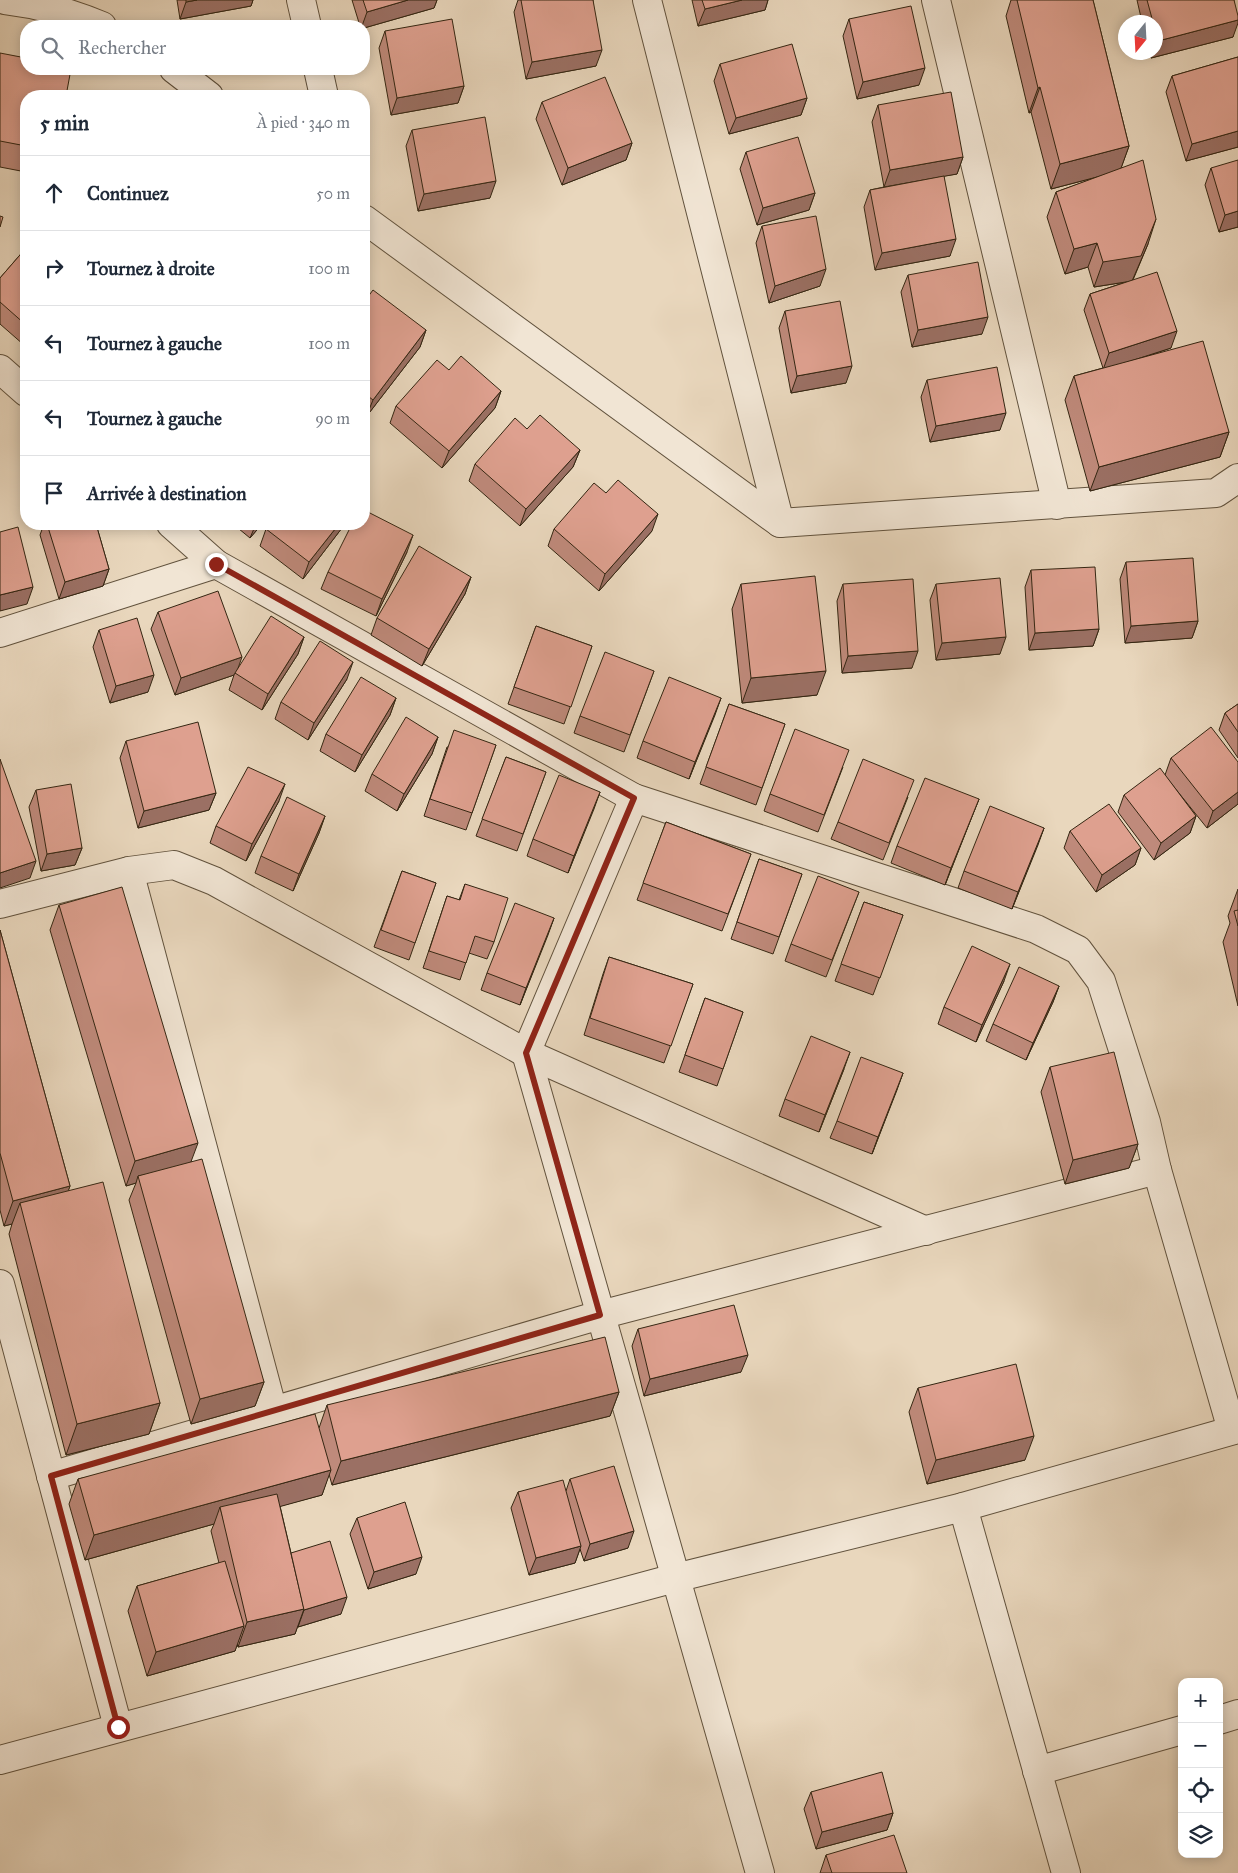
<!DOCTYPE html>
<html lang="fr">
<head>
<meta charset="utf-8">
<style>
  body { margin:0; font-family:"IM FELL Great Primer",serif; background:#f6f6f7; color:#1f2937 }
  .controls { position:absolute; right:15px; bottom:15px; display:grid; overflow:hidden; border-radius:10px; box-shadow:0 2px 12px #0003 }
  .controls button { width:45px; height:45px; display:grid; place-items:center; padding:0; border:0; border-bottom:1px solid #e0e1e3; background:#fff; color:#1f2937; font:25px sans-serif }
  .compass { position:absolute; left:1118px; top:15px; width:45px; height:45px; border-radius:50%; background:#fff; box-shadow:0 2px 12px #0003; rotate:198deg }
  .stop { position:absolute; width:15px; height:15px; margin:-11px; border:4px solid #8f2418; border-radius:50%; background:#fff }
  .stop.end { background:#8f2418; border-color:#fff; box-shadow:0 1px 5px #0008 }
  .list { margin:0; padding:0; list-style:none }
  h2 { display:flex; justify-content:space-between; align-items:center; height:65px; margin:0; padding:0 20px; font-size:21px }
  h2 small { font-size:16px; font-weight:400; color:#747a83 }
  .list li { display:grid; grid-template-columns:32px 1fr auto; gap:15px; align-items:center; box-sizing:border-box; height:75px; padding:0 20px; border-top:1px solid #e0e1e3 }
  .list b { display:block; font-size:19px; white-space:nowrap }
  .list em { font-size:16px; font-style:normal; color:#747a83 }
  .icon { flex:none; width:28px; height:28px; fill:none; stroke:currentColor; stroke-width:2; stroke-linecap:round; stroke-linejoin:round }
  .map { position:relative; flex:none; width:1238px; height:1873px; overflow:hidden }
  .search { position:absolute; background:#fff; box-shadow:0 2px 12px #0003; left:20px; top:20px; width:350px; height:55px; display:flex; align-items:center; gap:12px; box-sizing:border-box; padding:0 18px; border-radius:20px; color:#747a83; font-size:19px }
  .panel { position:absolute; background:#fff; box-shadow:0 2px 12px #0003; left:20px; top:90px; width:350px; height:440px; border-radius:20px }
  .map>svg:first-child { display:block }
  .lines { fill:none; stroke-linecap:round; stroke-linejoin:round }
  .minor-casing { stroke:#61523d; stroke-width:30 }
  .minor { stroke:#f1e5d4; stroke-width:28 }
  .wall { fill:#bf8a7b; stroke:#342612 }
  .shaded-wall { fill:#9b7064; stroke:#342612 }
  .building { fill:#dea08f; stroke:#342612 }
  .route { stroke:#8f2418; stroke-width:6 }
</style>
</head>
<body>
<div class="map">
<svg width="1238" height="1873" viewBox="0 0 1238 1873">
  <rect width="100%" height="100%" fill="#e9d7bd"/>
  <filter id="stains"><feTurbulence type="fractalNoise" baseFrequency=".004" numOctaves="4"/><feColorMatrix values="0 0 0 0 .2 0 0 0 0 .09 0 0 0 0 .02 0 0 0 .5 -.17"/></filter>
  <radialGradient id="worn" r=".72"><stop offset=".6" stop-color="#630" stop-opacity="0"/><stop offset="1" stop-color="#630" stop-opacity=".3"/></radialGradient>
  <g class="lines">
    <defs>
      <g id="minor">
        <path d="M5,0C39,4 71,13 102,26"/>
        <polyline points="301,0 307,26"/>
        <polyline points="647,0 780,523"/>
        <polyline points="936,0 1057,505"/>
        <polyline points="174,69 209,96"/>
        <polyline points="318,69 324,96"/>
        <polyline points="364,219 780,523 1216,493 1238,478"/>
        <polyline points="0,369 26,392"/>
        <polyline points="171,524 216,564 634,798 1036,929 1078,950 1101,981 1146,1122 1157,1170 1232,1430"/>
        <polyline points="0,633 216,564"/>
        <polyline points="634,798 526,1053 760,1873"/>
        <polyline points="129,871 273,1411"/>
        <polyline points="0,904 129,871 174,865 214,881 526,1053 926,1231"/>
        <polyline points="0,1284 118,1727"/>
        <polyline points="51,1476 600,1315 1157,1170"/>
        <polyline points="963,1507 1066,1873"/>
        <polyline points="1219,1720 1238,1714"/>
        <polyline points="0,1760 675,1578 963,1507 1238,1429"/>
        <polyline points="1037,1771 1182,1730"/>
      </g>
    </defs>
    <use href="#minor" class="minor-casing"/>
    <use href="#minor" class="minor"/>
  </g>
  <g class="wall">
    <polygon points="177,0 253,0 251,6 180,19"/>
    <polygon points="352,0 437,0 434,8 364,28 364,26 360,26"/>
    <polygon points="518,0 593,0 596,66 526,79 514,12"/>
    <polygon points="692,0 768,0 765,10 698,26"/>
    <polygon points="1011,0 1093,0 1129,146 1121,168 1148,244 1133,280 1171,348 1141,358 1229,432 1220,457 1090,491 1065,400 1074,376 1103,368 1084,310 1090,294 1126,282 1094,287 1088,267 1065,274 1047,217 1056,192 1101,176 1051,189 1031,112 1029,113 1006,16"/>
    <polygon points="1137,0 1234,0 1233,37 1151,58 1150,52 1156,52 1156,22 1142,22"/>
    <polygon points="849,19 919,85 857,99 843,36"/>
    <polygon points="385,31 464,86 458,103 391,115 379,48"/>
    <polygon points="0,53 26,96 26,172 0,167"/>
    <polygon points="1238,57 1238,147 1186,161 1166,92 1172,76"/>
    <polygon points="720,64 807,98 801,115 729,134 714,81"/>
    <polygon points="542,102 632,143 626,160 562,185 536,119"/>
    <polygon points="878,105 963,157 957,174 944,176 950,256 875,270 864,207 870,190 884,187 872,122"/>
    <polygon points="412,130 490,198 418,211 406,146"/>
    <polygon points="746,152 815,193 809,210 757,225 740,169"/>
    <polygon points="1211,168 1238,227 1219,232 1205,185"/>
    <polygon points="762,226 820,286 769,303 756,243"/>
    <polygon points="26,248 26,343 24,345 0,324 0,278"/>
    <polygon points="908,275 982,334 912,347 901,292"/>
    <polygon points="364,302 426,330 420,347 366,417 364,415"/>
    <polygon points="785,311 846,383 791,393 779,328"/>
    <polygon points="449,370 501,391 495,408 442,468 390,423 396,406"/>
    <polygon points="927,380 1000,430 930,442 921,397"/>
    <polygon points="527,429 580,450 573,467 520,526 469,481 475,464"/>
    <polygon points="606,493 652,531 599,591 548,546 554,529"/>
    <polygon points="44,524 96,524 109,569 103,586 59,599 40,535"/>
    <polygon points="233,524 262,524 250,538"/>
    <polygon points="270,524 345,524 303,579 260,546 266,529"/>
    <polygon points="407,552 376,616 321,589 328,572"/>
    <polygon points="1126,562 1198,621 1192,638 1125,643 1120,579"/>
    <polygon points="1031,570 1099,629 1093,646 1029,650 1025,587"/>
    <polygon points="471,577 465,594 422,666 371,635 377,618"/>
    <polygon points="741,584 817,695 742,703 732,609"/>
    <polygon points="843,584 912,668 842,673 837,601"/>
    <polygon points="936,584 1000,654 936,660 930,600"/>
    <polygon points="158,612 238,668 304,637 298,654 262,710 229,690 234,675 175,695 151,629"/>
    <polygon points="536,626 592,646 564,724 508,704"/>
    <polygon points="99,630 148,692 110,703 93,647"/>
    <polygon points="654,671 624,752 574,733 580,716"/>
    <polygon points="347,679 308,740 275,719 281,702"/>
    <polygon points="396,698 390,715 355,772 320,751 326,734"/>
    <polygon points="721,698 689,779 637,758 643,741"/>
    <polygon points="729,704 785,724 756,805 700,784"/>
    <polygon points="1238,704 1238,758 1219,730 1225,713"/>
    <polygon points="438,737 432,754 397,811 365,791 372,774"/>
    <polygon points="126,741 216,793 209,810 138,828 120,758"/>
    <polygon points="496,745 466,830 424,816 447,747"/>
    <polygon points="506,757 546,772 517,851 476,836"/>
    <polygon points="1171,758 1238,762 1238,804 1207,828 1166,777 1196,816 1190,833 1154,860 1118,812 1124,795 1165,775"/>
    <polygon points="843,767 818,832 764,811 770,794"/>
    <polygon points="36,790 82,848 75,865 41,871 29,807"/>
    <polygon points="600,792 568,873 527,856 533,839"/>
    <polygon points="908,797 883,860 831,839 838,822"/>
    <polygon points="979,799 945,885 891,863 897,846"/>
    <polygon points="279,801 246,861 210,843 216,826"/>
    <polygon points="325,816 319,833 293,891 255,873 261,856"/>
    <polygon points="666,822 751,854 722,931 637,900"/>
    <polygon points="1044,828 1012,909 958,888 964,871"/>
    <polygon points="1070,831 1141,848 1135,865 1096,892 1064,848"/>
    <polygon points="759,859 802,874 773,954 731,939"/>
    <polygon points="402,871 436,883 409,960 374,947"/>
    <polygon points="465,884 494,942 487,959 469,953 460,980 423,968 447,896 459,900"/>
    <polygon points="1238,889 1238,1006 1223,942 1230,923 1228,916"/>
    <polygon points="859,892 826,977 785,961 791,944"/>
    <polygon points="864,902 903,915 873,995 835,981"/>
    <polygon points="59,905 264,1382 255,1406 191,1424 129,1200 136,1183 126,1186 50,930"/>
    <polygon points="554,918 520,1005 481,990 487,973"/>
    <polygon points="0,930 70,1186 68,1191 160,1403 149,1434 66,1455 9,1234 12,1224 4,1226 0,1210"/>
    <polygon points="609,957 693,984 664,1063 584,1035 603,974"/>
    <polygon points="1004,981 976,1042 938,1024 944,1007"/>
    <polygon points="1059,986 1053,1002 1026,1060 986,1041 993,1024"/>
    <polygon points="705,998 743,1012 717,1086 679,1072"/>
    <polygon points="1050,1067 1138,1144 1129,1168 1065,1184 1041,1092"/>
    <polygon points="844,1069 819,1132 779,1116 785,1099"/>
    <polygon points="903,1073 872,1154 830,1138 837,1121"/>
    <polygon points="638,1329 741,1372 644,1396 632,1346"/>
    <polygon points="918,1388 1025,1460 927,1484 909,1412"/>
    <polygon points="619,1392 610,1416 332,1485 329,1474 322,1495 280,1506 291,1553 341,1614 298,1627 298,1625 295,1634 238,1647 237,1644 235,1651 147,1676 128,1611 137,1586 219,1563 211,1531 214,1524 85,1560 69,1504 78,1479 319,1428 327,1405"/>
    <polygon points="570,1479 628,1548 584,1561 580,1549 575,1563 529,1575 511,1508 518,1492 566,1491"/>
    <polygon points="357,1518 416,1574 368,1589 350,1534"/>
    <polygon points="811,1792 893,1813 887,1830 816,1849 804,1809"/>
    <polygon points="826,1855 907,1873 820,1873"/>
  </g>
  <g class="shaded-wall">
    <polygon points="197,0 253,0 251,6 180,19 186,2"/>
    <polygon points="408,0 437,0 434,8 364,28 364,26 362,26 367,12"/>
    <polygon points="742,0 768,0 765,10 698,26 705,9"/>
    <polygon points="1238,20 1238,23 1233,37 1151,58 1153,52 1156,52 1156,47 1158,41"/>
    <polygon points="602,50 596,66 526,79 532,62"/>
    <polygon points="925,68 919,85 857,99 863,82"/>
    <polygon points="464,86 458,103 391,115 397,98"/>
    <polygon points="1040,87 1031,112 1029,113 1038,88"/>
    <polygon points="807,98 801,115 729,134 736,118"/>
    <polygon points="1238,131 1238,147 1186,161 1192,144"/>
    <polygon points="632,143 626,160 562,185 568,168"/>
    <polygon points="1129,146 1120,171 1051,189 1060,164"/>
    <polygon points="963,157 957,174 884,187 890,170"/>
    <polygon points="496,181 490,198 418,211 424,194"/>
    <polygon points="815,193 809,210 757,225 763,208"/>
    <polygon points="1238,211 1238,227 1219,232 1225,215"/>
    <polygon points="1156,219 1148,244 1132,281 1094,287 1103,262"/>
    <polygon points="956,239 950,256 875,270 882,253"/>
    <polygon points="1097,243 1088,267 1065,274 1074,249"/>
    <polygon points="826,269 820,286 769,303 775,286"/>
    <polygon points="988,317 982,334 912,347 918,330"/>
    <polygon points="426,330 420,347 366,417 373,400"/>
    <polygon points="1177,331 1171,348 1103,370 1109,353"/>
    <polygon points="852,366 846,383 791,393 797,376"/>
    <polygon points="501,391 495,408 442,468 449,451"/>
    <polygon points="1006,413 1000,430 930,442 936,426"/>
    <polygon points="1229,432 1220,457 1090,491 1099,467"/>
    <polygon points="580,450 573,467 520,526 526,509"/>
    <polygon points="658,514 652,531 599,591 605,574"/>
    <polygon points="256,524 262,524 250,538"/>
    <polygon points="339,524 345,524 303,579 309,562"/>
    <polygon points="413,535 407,552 376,616 382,599"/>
    <polygon points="109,569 103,586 59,599 65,582"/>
    <polygon points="471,577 465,594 422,666 429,649"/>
    <polygon points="33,587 27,604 0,611 0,595"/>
    <polygon points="1198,621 1192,638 1125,643 1131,626"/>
    <polygon points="1099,629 1093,646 1029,650 1035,633"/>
    <polygon points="304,637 298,654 262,710 268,694"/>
    <polygon points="1006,637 1000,654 936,660 942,643"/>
    <polygon points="918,651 912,668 842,673 848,656"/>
    <polygon points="242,657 236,674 235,673 234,675 175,695 181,678"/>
    <polygon points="353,662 347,679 308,740 314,723"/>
    <polygon points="826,671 817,695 742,703 751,678"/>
    <polygon points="154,675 148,692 110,703 116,686"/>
    <polygon points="396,698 390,715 355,772 362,755"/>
    <polygon points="721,698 715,715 689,779 695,762"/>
    <polygon points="438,737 432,754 397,811 404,794"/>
    <polygon points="285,784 279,801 246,861 252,844"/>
    <polygon points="600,792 594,809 568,873 574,856"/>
    <polygon points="1238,792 1238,804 1207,828 1213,811"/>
    <polygon points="216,793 209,810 138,828 144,811"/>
    <polygon points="979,799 972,816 945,885 951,868"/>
    <polygon points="325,816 319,833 293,891 299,874"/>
    <polygon points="1196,816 1190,833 1154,860 1161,843"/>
    <polygon points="1044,828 1038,845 1012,909 1018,892"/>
    <polygon points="82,848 75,865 41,871 47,854"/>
    <polygon points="1141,848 1135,865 1096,892 1102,875"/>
    <polygon points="36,861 30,878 0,888 0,873"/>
    <polygon points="554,918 548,935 520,1005 526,988"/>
    <polygon points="1010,964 1004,981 976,1042 982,1025"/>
    <polygon points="1059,986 1053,1002 1026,1060 1033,1043"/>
    <polygon points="850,1052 844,1069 819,1132 825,1115"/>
    <polygon points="903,1073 897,1090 872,1154 878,1137"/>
    <polygon points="198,1143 189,1167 138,1176 136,1183 126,1186 135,1161"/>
    <polygon points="1138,1144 1129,1168 1065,1184 1073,1160"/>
    <polygon points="70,1186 61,1211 20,1203 12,1224 4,1226 13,1201"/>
    <polygon points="748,1355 741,1372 644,1396 650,1379"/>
    <polygon points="264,1382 255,1406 191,1424 200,1399"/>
    <polygon points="619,1392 610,1416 332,1485 341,1461"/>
    <polygon points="160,1403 149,1434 66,1455 77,1424"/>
    <polygon points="1034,1436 1025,1460 927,1484 936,1460"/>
    <polygon points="331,1470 322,1495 224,1522 220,1507 214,1524 85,1560 94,1535"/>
    <polygon points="634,1531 628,1548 584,1561 590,1544"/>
    <polygon points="581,1546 575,1563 529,1575 536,1558"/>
    <polygon points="422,1557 416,1574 368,1589 374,1572"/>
    <polygon points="347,1597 341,1614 298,1627 304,1610"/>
    <polygon points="304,1609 295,1634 238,1647 247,1622"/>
    <polygon points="244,1626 235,1651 147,1676 156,1652"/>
    <polygon points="893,1813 887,1830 816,1849 822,1832"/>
  </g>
  <g class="building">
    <polygon points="186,0 197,0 186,2"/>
    <polygon points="363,0 408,0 367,12"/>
    <polygon points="521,0 593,0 602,50 532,62"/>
    <polygon points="702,0 742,0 705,9"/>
    <polygon points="1017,0 1093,0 1129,146 1060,164 1040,87 1038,88"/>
    <polygon points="1147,0 1234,0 1238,16 1238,20 1158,41 1156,33 1156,22 1153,22"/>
    <polygon points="911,6 925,68 863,82 849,19"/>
    <polygon points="452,19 464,86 397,98 385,31"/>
    <polygon points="792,44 807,98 736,118 720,64"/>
    <polygon points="0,53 26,58 26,69 71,69 66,96 26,96 26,146 0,141"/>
    <polygon points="1238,57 1238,131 1192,144 1172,76"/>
    <polygon points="605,77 632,143 568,168 542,102"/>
    <polygon points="951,92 963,157 890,170 878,105"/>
    <polygon points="485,117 496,181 424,194 412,130"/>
    <polygon points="798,137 815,193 763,208 746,152"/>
    <polygon points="1143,160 1156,219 1141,256 1103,262 1097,243 1074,249 1056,192"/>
    <polygon points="1238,160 1238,211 1225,215 1211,168"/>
    <polygon points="944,176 956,239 882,253 870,190"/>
    <polygon points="0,216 3,217 0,227"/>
    <polygon points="816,216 826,269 775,286 762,226"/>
    <polygon points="26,248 26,325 0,302 0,278"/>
    <polygon points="978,262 988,317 918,330 908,275"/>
    <polygon points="1157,272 1177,331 1109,353 1090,294"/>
    <polygon points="373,290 426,330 373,400 364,393 364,302"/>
    <polygon points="840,301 852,366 797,376 785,311"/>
    <polygon points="1203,341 1229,432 1099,467 1074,376"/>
    <polygon points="461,356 501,391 449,451 396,406 437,360 449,370"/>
    <polygon points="997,367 1006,413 936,426 927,380"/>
    <polygon points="540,415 580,450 526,509 475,464 515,418 527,429"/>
    <polygon points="618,480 658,514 605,574 554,529 594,483 606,493"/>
    <polygon points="364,510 413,535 382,599 328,572 352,524 364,524"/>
    <polygon points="47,524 96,524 109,569 65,582"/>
    <polygon points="270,524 339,524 309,562 266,529"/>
    <polygon points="18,527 33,587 0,595 0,532"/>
    <polygon points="419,546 471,577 429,649 377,618"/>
    <polygon points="1193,558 1198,621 1131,626 1126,562"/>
    <polygon points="1095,567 1099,629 1035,633 1031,570"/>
    <polygon points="815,576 826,671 751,678 741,584"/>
    <polygon points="1000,578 1006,637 942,643 936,584"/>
    <polygon points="913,579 918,651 848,656 843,584"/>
    <polygon points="218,591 242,657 181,678 158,612"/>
    <polygon points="271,616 304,637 268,694 235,673"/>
    <polygon points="137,618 154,675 116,686 99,630"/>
    <polygon points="536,626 592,646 571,707 514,687"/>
    <polygon points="320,641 353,662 314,723 281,702"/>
    <polygon points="605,652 654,671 630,735 580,716"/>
    <polygon points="361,677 396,698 362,755 326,734"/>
    <polygon points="669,677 721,698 695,762 643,741"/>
    <polygon points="729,704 785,724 762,788 706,767"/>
    <polygon points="1238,704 1238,732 1225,713"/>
    <polygon points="406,717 438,737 404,794 372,774"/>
    <polygon points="198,722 216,793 144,811 126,741"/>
    <polygon points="1211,727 1238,762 1238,792 1213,811 1171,758"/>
    <polygon points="795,729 849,750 824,815 770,794"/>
    <polygon points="454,730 496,745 472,813 430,799"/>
    <polygon points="506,757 546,772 523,834 482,819"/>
    <polygon points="0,759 36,861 0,873"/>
    <polygon points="863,759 914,780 889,843 838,822"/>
    <polygon points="248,767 285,784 252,844 216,826"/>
    <polygon points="1160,768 1196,816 1161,843 1124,795"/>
    <polygon points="559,775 600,792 574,856 533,839"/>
    <polygon points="925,778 979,799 951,868 897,846"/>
    <polygon points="71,784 82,848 47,854 36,790"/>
    <polygon points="287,797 325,816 299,874 261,856"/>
    <polygon points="1109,804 1141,848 1102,875 1070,831"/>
    <polygon points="990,806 1044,828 1018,892 964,871"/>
    <polygon points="666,822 751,854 728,914 643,883"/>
    <polygon points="759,859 802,874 779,937 737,922"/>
    <polygon points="402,871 436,883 415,943 381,930"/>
    <polygon points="818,876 859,892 832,960 791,944"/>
    <polygon points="465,884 508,898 494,942 475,936 466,963 429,951 447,896 460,900"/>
    <polygon points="122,887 198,1143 135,1161 59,905"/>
    <polygon points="864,902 903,915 880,978 841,964"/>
    <polygon points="515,903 554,918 526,988 487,973"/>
    <polygon points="1238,910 1238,926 1234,911"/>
    <polygon points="0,930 70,1186 13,1201 0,1153"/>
    <polygon points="972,946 1010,964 982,1025 944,1007"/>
    <polygon points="609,957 693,984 671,1046 590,1018"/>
    <polygon points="1019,967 1059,986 1033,1043 993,1024"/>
    <polygon points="705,998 743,1012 723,1069 685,1055"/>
    <polygon points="811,1036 850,1052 825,1115 785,1099"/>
    <polygon points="1114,1052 1138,1144 1073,1160 1050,1067"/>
    <polygon points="861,1057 903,1073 878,1137 837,1121"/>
    <polygon points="202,1159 264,1382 200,1399 138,1176"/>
    <polygon points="103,1182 160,1403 77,1424 20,1203"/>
    <polygon points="734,1305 748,1355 650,1379 638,1329"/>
    <polygon points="605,1337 619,1392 341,1461 327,1405"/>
    <polygon points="1016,1364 1034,1436 936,1460 918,1388"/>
    <polygon points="315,1414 331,1470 94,1535 78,1479"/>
    <polygon points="614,1466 634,1531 590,1544 570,1479"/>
    <polygon points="563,1480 581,1546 536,1558 518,1492"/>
    <polygon points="277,1494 304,1609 247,1622 220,1507"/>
    <polygon points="405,1502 422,1557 374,1572 357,1518"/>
    <polygon points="330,1541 347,1597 304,1610 291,1553"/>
    <polygon points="225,1561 244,1626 156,1652 137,1586"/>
    <polygon points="882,1772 893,1813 822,1832 811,1792"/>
    <polygon points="894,1835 907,1873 832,1873 826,1855"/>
  </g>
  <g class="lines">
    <polyline class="route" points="118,1727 51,1476 600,1315 526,1053 634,798 216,564"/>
  </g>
  <rect width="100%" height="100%" filter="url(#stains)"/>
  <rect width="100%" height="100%" fill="url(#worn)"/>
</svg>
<div class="controls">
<button>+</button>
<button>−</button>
<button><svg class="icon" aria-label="locate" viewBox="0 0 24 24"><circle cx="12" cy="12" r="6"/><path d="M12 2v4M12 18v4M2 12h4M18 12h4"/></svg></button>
<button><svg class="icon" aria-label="layers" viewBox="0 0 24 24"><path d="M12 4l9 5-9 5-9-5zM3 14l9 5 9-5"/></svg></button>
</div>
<svg class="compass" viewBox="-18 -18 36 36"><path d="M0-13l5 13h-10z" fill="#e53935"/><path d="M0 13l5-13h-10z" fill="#747a83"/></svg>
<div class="stop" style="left:118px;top:1727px"></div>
<div class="stop end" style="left:216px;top:564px"></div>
<div class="search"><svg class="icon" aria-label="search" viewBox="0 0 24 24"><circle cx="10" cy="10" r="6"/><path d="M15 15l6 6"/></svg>Rechercher</div>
<section class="panel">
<h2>5 min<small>À pied · 340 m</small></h2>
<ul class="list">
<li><svg class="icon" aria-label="ahead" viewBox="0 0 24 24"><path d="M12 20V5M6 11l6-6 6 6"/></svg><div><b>Continuez</b></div><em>50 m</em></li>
<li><svg class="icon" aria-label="right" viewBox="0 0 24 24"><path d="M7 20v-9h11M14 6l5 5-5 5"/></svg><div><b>Tournez à droite</b></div><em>100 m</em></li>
<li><svg class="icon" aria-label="left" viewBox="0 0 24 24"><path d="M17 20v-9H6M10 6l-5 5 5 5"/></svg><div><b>Tournez à gauche</b></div><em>100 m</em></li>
<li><svg class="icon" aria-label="left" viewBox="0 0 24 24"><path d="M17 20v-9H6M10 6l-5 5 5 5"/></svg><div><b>Tournez à gauche</b></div><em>90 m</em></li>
<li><svg class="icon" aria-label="arrive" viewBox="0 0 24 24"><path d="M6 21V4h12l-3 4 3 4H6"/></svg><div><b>Arrivée à destination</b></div></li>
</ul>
</section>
</div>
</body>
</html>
